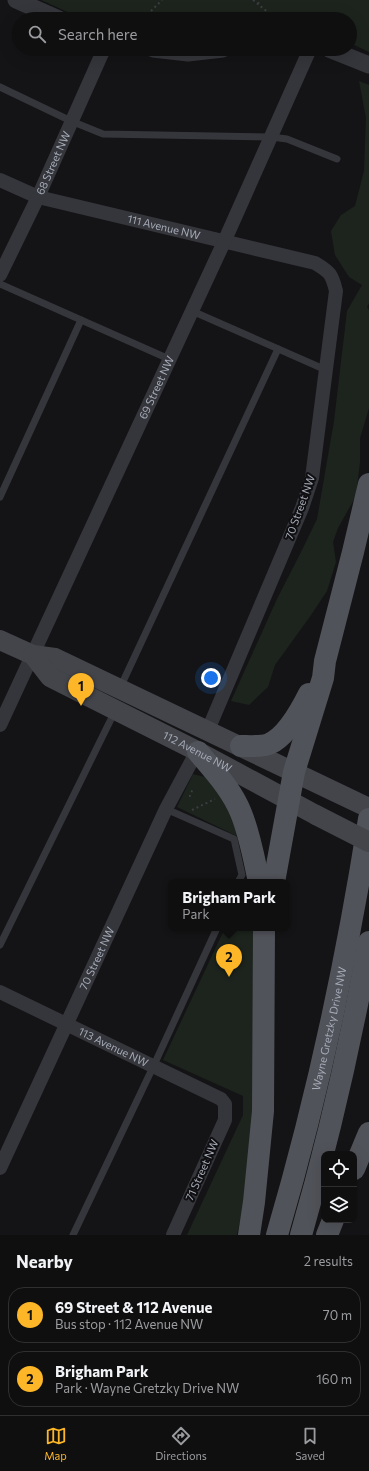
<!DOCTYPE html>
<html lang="en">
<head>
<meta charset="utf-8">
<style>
  body { margin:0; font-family:Commissioner,sans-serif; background:#181819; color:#f1f3f6 }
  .controls { position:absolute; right:12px; bottom:12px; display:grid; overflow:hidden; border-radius:8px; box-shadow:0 4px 16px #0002 }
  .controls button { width:36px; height:36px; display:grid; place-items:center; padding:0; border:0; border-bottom:1px solid #2f2f30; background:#0f0f10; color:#f1f3f6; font:20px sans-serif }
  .you { position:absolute; left:211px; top:678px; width:14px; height:14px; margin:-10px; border:3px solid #fff; border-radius:50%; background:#1a73e8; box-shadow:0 0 0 6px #1a73e833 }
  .badge { display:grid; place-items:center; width:26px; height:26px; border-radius:50%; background:#fcb627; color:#111; font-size:13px; font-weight:700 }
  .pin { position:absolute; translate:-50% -33px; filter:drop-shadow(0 1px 2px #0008) }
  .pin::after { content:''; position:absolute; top:21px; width:14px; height:12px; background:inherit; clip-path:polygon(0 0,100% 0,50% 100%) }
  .popup { position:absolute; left:168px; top:879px; width:122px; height:52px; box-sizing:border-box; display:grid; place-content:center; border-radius:8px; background:#0f0f10; filter:drop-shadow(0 1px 3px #0005); font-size:13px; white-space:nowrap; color:#9b9c9f }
  .popup b { font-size:15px; color:#f1f3f6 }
  .popup::after { content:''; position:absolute; left:50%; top:100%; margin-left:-8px; border:8px solid transparent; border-top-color:#0f0f10 }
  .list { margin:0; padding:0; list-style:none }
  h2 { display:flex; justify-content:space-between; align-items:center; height:52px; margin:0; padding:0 16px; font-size:17px }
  h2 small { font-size:13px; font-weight:400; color:#9b9c9f }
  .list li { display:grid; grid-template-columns:26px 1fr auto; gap:12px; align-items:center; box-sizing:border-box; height:56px; margin:0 8px 8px; padding:0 8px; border:1px solid #2f2f30; border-radius:16px }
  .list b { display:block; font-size:15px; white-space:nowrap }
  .list p { margin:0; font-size:13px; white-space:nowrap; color:#9b9c9f }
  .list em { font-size:13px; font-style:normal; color:#9b9c9f }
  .icon { flex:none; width:22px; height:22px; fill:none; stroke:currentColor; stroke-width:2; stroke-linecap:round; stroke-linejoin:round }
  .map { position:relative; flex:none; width:369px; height:1235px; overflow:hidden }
  .search { position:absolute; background:#0f0f10; box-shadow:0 4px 16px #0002; left:12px; right:12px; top:12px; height:44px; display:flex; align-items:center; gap:10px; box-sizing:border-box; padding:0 14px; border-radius:22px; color:#9b9c9f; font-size:15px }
  .sheet { height:180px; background:#0f0f10 }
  nav { display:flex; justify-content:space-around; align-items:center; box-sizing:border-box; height:56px; border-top:1px solid #2f2f30; background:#0f0f10; font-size:11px; color:#9b9c9f }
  nav a { display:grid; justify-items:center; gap:2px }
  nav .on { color:#fcb627 }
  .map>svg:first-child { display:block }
  .green { fill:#1c241d }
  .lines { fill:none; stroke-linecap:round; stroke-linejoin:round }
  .path { stroke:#3b3d42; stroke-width:2; stroke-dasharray:2 3; stroke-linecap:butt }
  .service { stroke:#35363b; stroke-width:7 }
  .minor { stroke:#35363b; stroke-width:14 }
  .tertiary { stroke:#35363b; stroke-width:17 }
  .secondary { stroke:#43454b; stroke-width:20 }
  .primary { stroke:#51535a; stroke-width:22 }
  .secondary-bridge { stroke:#43454b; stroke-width:20 }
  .labels { text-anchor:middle; stroke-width:4; stroke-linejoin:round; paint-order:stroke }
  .street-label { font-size:11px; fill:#a5aab7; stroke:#0f0f11 }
</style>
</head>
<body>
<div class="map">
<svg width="369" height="1235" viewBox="0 0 369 1235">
  <rect width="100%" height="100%" fill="#141416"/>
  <g class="green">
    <polygon points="41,0 369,0 369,52 350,43 350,19 83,19"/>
    <polygon points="359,81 369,85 369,303 367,307 369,310 369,408 360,438 360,462 356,496 338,528 333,542 336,562 327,591 309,618 275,665 268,687 249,705 231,701 277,599 303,548 317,519 334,421 347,311 362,285 349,277 335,255 331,231 341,215 355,206 364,171 366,118"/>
    <polygon points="193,774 205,777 214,785 225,800 227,799 237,815 247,841 254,882 247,882 249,877 241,838 177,807"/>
    <polygon points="225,928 255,928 257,1098 244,1201 237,1235 187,1235 243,1115 243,1096 163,1060"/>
  </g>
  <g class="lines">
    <g class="path">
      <polyline points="253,0 276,19"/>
      <polyline points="258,4 260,0"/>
      <polyline points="145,19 149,13 162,0"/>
      <polyline points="189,796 190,796 193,788"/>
      <polyline points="192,810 215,799"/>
    </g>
    <g class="service">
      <polyline points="0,87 71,121 103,134 271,137 287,139 337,159"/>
      <polyline points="0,284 169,359"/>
      <polyline points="192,311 326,370"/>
      <polyline points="0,497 81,320"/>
      <polyline points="120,688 278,349"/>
      <polyline points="166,809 234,839 242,875 238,882"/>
      <polyline points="0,945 115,711"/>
      <polyline points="73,1235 154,1065 217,928"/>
    </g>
    <g class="minor">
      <path id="s1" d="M0,180L38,197L315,263C330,272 332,274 336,291L312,478L302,508L208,730"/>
      <path id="s2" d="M0,275L38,197L104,49"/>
      <path id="s3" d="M0,725L224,242L310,49"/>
      <path id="s4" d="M0,992L221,1099L225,1104V1120L173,1235"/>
      <path id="s5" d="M0,1168L166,809L197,751"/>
    </g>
    <g class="tertiary">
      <polyline points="16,0 59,19"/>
      <polyline points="153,49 188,53 223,49"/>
      <polyline points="329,49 369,65"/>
    </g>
    <g class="secondary">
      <polyline points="0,640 33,655 55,658 369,808"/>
      <path id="s6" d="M33,655L50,677L197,751L316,815"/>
    </g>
    <g class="primary">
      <path d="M241,746C249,746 262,747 269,744C286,737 301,710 309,694"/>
      <path d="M198,752C214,771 232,790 241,813C250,835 254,859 259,882"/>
      <polyline points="274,882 294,772 323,678 325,661 353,552 369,484"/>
      <polyline points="354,1169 369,1133"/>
      <polyline points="249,1235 254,1202 263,1111 264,928"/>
      <path id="s7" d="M277,1235C317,1099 347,959 369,819"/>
      <path d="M301,1235C329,1138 351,1041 369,942"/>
      <polyline points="327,1235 333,1220"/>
    </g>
    <polyline class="secondary-bridge" points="316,815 369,842"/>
  </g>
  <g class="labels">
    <g class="street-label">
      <text dy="4" stroke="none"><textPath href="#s2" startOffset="124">68 Street NW</textPath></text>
      <text dy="4" stroke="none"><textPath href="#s1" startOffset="171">111 Avenue NW</textPath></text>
      <text dy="4" stroke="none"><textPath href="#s3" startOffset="372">69 Street NW</textPath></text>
      <text transform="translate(300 507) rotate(-70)" y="4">70 Street NW</text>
      <text dy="4" stroke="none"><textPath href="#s6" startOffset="193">112 Avenue NW</textPath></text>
      <text dy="4" stroke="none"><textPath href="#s5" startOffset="231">70 Street NW</textPath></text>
      <text dy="4" stroke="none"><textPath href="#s7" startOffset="213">Wayne Gretzky Drive NW</textPath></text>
      <text dy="4" stroke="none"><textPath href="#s4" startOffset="126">113 Avenue NW</textPath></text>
      <text transform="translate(202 1170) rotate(-66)" y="4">71 Street NW</text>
    </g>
  </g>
</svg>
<div class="controls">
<button><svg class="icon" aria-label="locate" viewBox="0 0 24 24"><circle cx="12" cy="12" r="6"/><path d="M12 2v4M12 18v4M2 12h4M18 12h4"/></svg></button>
<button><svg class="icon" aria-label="layers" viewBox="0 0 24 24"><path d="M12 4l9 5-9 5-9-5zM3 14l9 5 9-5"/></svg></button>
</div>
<div class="you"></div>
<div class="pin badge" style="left:81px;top:706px">1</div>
<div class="pin badge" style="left:229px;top:977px">2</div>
<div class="popup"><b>Brigham Park</b>Park</div>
<div class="search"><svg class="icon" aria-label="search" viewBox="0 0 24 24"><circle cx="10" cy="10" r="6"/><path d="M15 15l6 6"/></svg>Search here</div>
</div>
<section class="sheet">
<h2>Nearby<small>2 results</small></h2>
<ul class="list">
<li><span class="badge">1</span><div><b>69 Street &amp; 112 Avenue</b><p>Bus stop · 112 Avenue NW</p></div><em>70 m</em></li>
<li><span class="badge">2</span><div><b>Brigham Park</b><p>Park · Wayne Gretzky Drive NW</p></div><em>160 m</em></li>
</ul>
</section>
<nav>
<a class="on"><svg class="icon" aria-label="map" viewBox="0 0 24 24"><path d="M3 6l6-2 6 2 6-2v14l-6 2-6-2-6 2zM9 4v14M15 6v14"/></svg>Map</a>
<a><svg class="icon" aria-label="directions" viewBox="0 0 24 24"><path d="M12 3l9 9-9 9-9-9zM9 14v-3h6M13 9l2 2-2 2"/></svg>Directions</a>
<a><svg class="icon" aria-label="saved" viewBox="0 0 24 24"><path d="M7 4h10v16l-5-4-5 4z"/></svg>Saved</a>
</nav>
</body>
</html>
